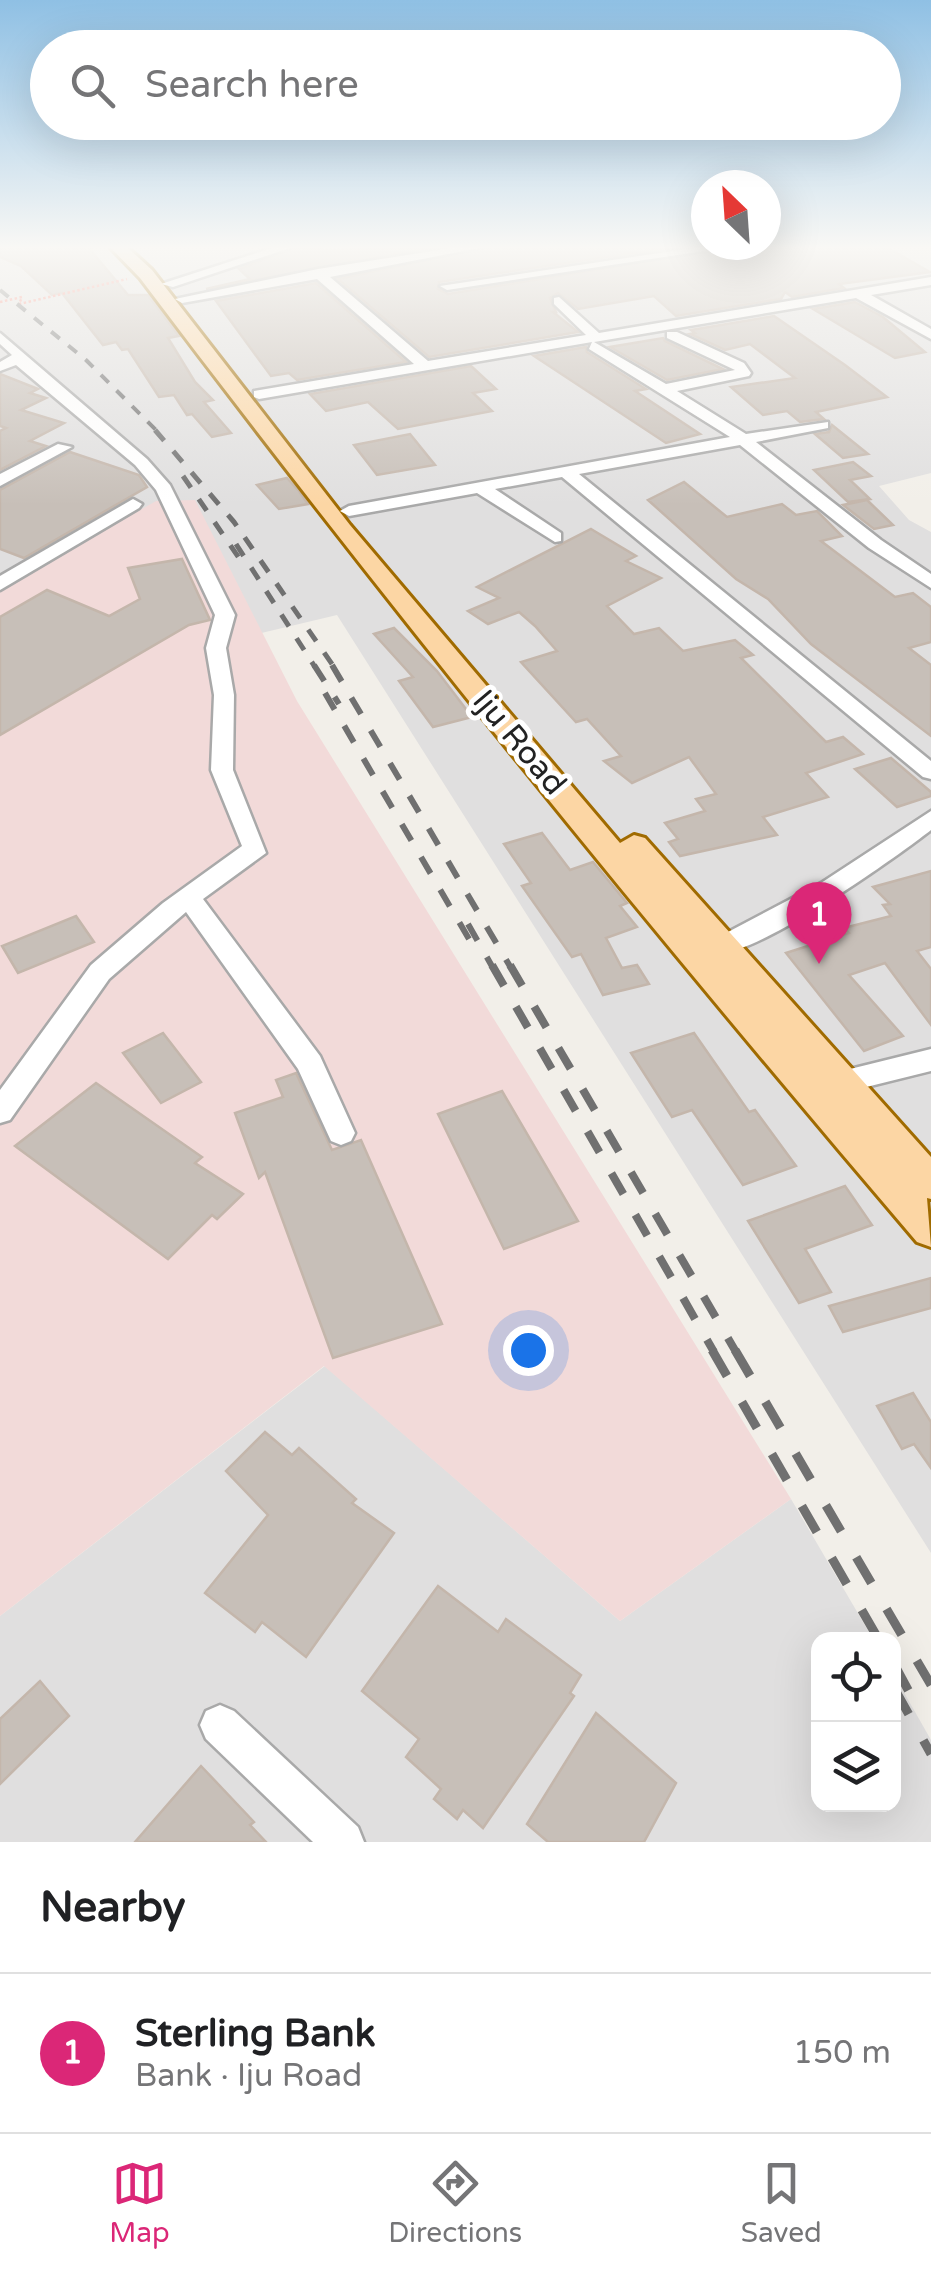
<!DOCTYPE html>
<html lang="en">
<head>
<meta charset="utf-8">
<style>
  body { margin:0; font-family:"Varela Round",sans-serif; background:#f2f2f2; color:#202124 }
  .controls { position:absolute; right:30px; bottom:30px; display:grid; overflow:hidden; border-radius:20px; box-shadow:0 10px 40px #0002 }
  .controls button { width:90px; height:90px; display:grid; place-items:center; padding:0; border:0; border-bottom:2px solid #e0e0e0; background:#fff; color:#202124; font:50px sans-serif }
  .compass { position:absolute; left:691px; top:170px; width:90px; height:90px; border-radius:50%; background:#fff; box-shadow:0 10px 40px #0002; rotate:335deg }
  .you { position:absolute; left:528px; top:1350px; width:35px; height:35px; margin:-25px; border:8px solid #fff; border-radius:50%; background:#1a73e8; box-shadow:0 0 0 15px #1a73e833 }
  .badge { display:grid; place-items:center; width:65px; height:65px; border-radius:50%; background:#db2777; color:#fff; font-size:32px; font-weight:700 }
  .pin { position:absolute; translate:-50% -82px; filter:drop-shadow(0 2px 5px #0008) }
  .pin::after { content:''; position:absolute; top:52px; width:35px; height:30px; background:inherit; clip-path:polygon(0 0,100% 0,50% 100%) }
  .list { margin:0; padding:0; list-style:none }
  h2 { display:flex; justify-content:space-between; align-items:center; height:130px; margin:0; padding:0 40px; font-size:42px }
  h2 small { font-size:32px; font-weight:400; color:#757577 }
  .list li { display:grid; grid-template-columns:65px 1fr auto; gap:30px; align-items:center; box-sizing:border-box; height:160px; padding:0 40px; border-top:2px solid #e0e0e0 }
  .list b { display:block; font-size:38px; white-space:nowrap }
  .list p { margin:0; font-size:32px; white-space:nowrap; color:#757577 }
  .list em { font-size:32px; font-style:normal; color:#757577 }
  .icon { flex:none; width:55px; height:55px; fill:none; stroke:currentColor; stroke-width:2; stroke-linecap:round; stroke-linejoin:round }
  .map { position:relative; flex:none; width:931px; height:1842px; overflow:hidden }
  .search { position:absolute; background:#fff; box-shadow:0 10px 40px #0002; left:30px; right:30px; top:30px; height:110px; display:flex; align-items:center; gap:25px; box-sizing:border-box; padding:0 35px; border-radius:55px; color:#757577; font-size:38px }
  .sheet { height:290px; background:#fff }
  nav { display:flex; justify-content:space-around; align-items:center; box-sizing:border-box; height:140px; border-top:2px solid #e0e0e0; background:#fff; font-size:28px; color:#757577 }
  nav a { display:grid; justify-items:center; gap:5px }
  nav .on { color:#db2777 }
  .map>svg:first-child { display:block }
  .residential { fill:#e0dfdf }
  .commercial { fill:#f2dad9 }
  .building { fill:#c7bfb8; stroke:#c4b6ab; stroke-width:2.5 }
  .lines { fill:none; stroke-linecap:round; stroke-linejoin:round }
  .minor-casing { stroke:#a9a9a9; stroke-width:5 }
  .major-casing { stroke:#a06b00; stroke-width:6 }
  .path { stroke:#fa8072; stroke-width:2.5; stroke-dasharray:2.5 2.5; stroke-linecap:butt }
  .minor { fill:#fff; fill-rule:evenodd }
  .major { fill:#fcd6a4; fill-rule:evenodd }
  .rail-far4 { stroke:#707070; stroke-width:4; stroke-dasharray:11 11; stroke-linecap:butt }
  .rail-far3 { stroke:#707070; stroke-width:5; stroke-dasharray:14 14; stroke-linecap:butt }
  .rail-far2 { stroke:#707070; stroke-width:6; stroke-dasharray:19 19; stroke-linecap:butt }
  .rail-far1 { stroke:#707070; stroke-width:8; stroke-dasharray:24 24; stroke-linecap:butt }
  .rail { stroke:#707070; stroke-width:9; stroke-dasharray:30 30; stroke-linecap:butt }
  .labels { text-anchor:middle; stroke-width:10; stroke-linejoin:round; paint-order:stroke }
  .street-label { font-size:32px; fill:#222; stroke:#fff }
</style>
</head>
<body>
<div class="map">
<svg width="931" height="1842" viewBox="0 0 931 1842">
  <rect width="100%" height="100%" fill="#f2efe9"/>
  <g class="residential">
    <polygon points="0,247 931,247 931,473 879,486 909,520 931,532 931,1553 337,615 0,695"/>
    <polygon points="325,1366 620,1621 791,1499 873,1639 818,1640 818,1804 894,1804 894,1675 931,1740 931,1842 0,1842 0,1616"/>
  </g>
  <polygon class="commercial" points="195,500 297,701 791,1499 620,1621 324,1366 0,1616 0,590 156,501"/>
  <g class="building">
    <polygon points="0,247 88,247 128,295 148,295 179,336 168,338 195,382 213,400 204,402 231,433 212,437 192,414 187,415 174,395 159,397 128,349 122,350 116,342 103,345 62,293 52,295 21,266 0,257"/>
    <polygon points="297,247 329,250 435,247 206,289 250,279 239,269"/>
    <polygon points="488,247 675,247 439,282 438,289 448,294 734,247 886,247 930,272 839,284 844,288 792,297 785,292 781,299 676,316 654,296 578,309 558,293 550,298 556,312 553,312 578,332 429,357 338,279"/>
    <polygon points="316,283 406,362 297,380 289,373 271,376 216,301"/>
    <polygon points="855,302 883,317 925,352 895,358 813,309"/>
    <polygon points="774,316 845,365 887,397 816,412 824,419 800,422 787,411 763,415 731,387 795,378 750,344 725,350 690,334 695,333 691,330"/>
    <polygon points="663,338 665,341 723,369 667,380 610,347"/>
    <polygon points="586,347 587,352 646,389 635,391 700,434 666,443 534,356"/>
    <polygon points="471,366 496,389 473,393 492,411 398,429 368,402 326,411 310,394"/>
    <polygon points="0,374 38,389 30,393 46,398 21,410 64,423 30,441 46,446 0,470 0,431 6,428 0,426"/>
    <polygon points="832,425 868,454 843,458 815,434 829,432"/>
    <polygon points="410,434 435,465 377,475 354,445"/>
    <polygon points="70,452 139,475 147,487 24,558 0,549 0,490"/>
    <polygon points="853,462 871,476 850,480 870,499 848,502 814,470"/>
    <polygon points="287,478 299,491 308,504 279,509 257,485"/>
    <polygon points="684,482 727,517 782,504 796,515 817,511 842,536 821,541 895,597 913,593 931,607 931,642 909,648 931,665 931,736 811,644 768,599 736,579 648,500"/>
    <polygon points="867,500 893,525 874,529 843,505"/>
    <polygon points="591,529 636,556 626,561 661,578 607,606 634,634 659,628 683,651 735,640 753,655 741,658 826,742 843,737 863,754 806,773 828,797 763,817 777,835 680,856 669,842 678,839 665,823 705,811 696,799 716,794 689,757 632,783 604,761 621,756 587,719 576,722 521,662 557,651 535,626 519,612 488,624 468,611 499,598 477,587"/>
    <polygon points="182,559 210,620 189,625 0,735 0,617 47,590 109,616 140,599 128,568"/>
    <polygon points="394,628 437,671 472,717 433,727 399,681 413,677 374,634"/>
    <polygon points="891,758 931,792 931,796 897,807 855,769"/>
    <polygon points="542,833 570,870 593,862 627,903 620,906 637,927 606,938 622,968 637,965 649,984 603,995 581,954 572,957 522,886 531,883 504,844"/>
    <polygon points="931,871 931,947 917,951 931,969 931,1025 885,963 849,975 903,1036 864,1051 786,953 849,933 844,928 891,916 883,905 890,904 873,887"/>
    <polygon points="76,916 94,942 18,973 2,946"/>
    <polygon points="163,1033 201,1082 161,1103 123,1053"/>
    <polygon points="694,1033 749,1112 755,1110 796,1166 743,1185 692,1110 672,1117 631,1053"/>
    <polygon points="296,1073 332,1150 361,1140 442,1324 333,1358 265,1172 259,1178 235,1113 283,1097 276,1080"/>
    <polygon points="96,1083 202,1157 195,1163 243,1194 217,1219 212,1215 168,1259 15,1146"/>
    <polygon points="502,1091 578,1221 504,1249 438,1114"/>
    <polygon points="845,1186 872,1225 805,1249 831,1292 799,1303 748,1221"/>
    <polygon points="931,1278 931,1308 843,1332 829,1306"/>
    <polygon points="913,1393 931,1422 931,1468 914,1444 902,1449 877,1406"/>
    <polygon points="265,1432 292,1455 299,1448 356,1499 352,1503 394,1533 306,1657 262,1622 255,1632 205,1593 268,1515 226,1471"/>
    <polygon points="438,1586 498,1632 506,1619 581,1675 570,1693 574,1696 483,1828 463,1810 457,1819 434,1799 441,1789 406,1757 419,1739 362,1691"/>
    <polygon points="40,1681 69,1716 0,1784 0,1719"/>
    <polygon points="596,1713 676,1783 644,1842 548,1842 527,1824"/>
    <polygon points="201,1766 254,1822 250,1825 266,1842 135,1842"/>
  </g>
  <g class="lines">
    <defs>
      <g id="minor">
        <polygon points="275,247 293,247 173,287 161,284"/>
        <polygon points="458,247 484,247 330,277 428,361 586,335 554,304 554,298 559,297 599,333 931,277 931,285 871,295 931,329 931,339 856,298 594,342 666,384 735,370 667,338 667,332 677,332 744,363 751,373 749,376 677,391 746,434 828,422 828,428 756,442 881,540 931,574 931,588 869,548 740,445 579,474 931,761 931,779 923,777 562,477 495,489 561,533 561,541 555,542 477,493 349,516 340,511 349,506 730,437 589,349 592,342 259,399 254,397 254,391 414,364 317,279 182,303 175,299 318,269"/>
        <polygon points="699,247 730,247 447,290 440,286"/>
        <polygon points="0,333 147,459 170,485 235,615 226,648 234,695 233,770 266,853 203,899 320,1056 355,1133 351,1141 341,1145 331,1141 298,1069 186,912 109,979 10,1120 0,1123 0,1090 91,965 163,903 242,846 211,770 214,695 206,648 215,615 156,490 135,465 16,365 0,371 0,362 12,355 0,344"/>
        <polygon points="58,444 72,447 0,486 0,474"/>
        <polygon points="133,499 142,504 139,508 0,590 0,576"/>
        <path d="M931,811V830C898,856 747,964 711,953L707,947L711,941L821,883Z"/>
        <polygon points="931,1049 931,1071 838,1094 828,1091 824,1083 828,1075 838,1072"/>
        <polygon points="220,1705 234,1711 358,1827 364,1842 313,1842 206,1739 200,1725 206,1711"/>
      </g>
      <path id="major" d="M110,247H127L152,270L350,525L620,843L634,835L645,838L931,1157V1199L927,1198L931,1247L917,1242C649,928 388,607 140,278Z"/>
    </defs>
    <use href="#minor" class="minor-casing"/>
    <use href="#major" class="major-casing"/>
    <polyline class="path" points="0,302 22,297 19,304 127,279"/>
    <use href="#minor" class="minor"/>
    <use href="#major" class="major"/>
    <polyline class="rail-far4" points="0,290 86,360 158,432"/>
    <g class="rail-far3">
      <polyline points="155,430 234,522 334,667"/>
      <polyline points="183,476 239,558"/>
      <polyline points="236,544 315,667"/>
    </g>
    <g class="rail-far2">
      <polyline points="314,665 339,704"/>
      <polyline points="332,665 511,968"/>
      <polyline points="325,693 469,939"/>
      <polyline points="468,924 493,968"/>
    </g>
    <g class="rail-far1">
      <polyline points="492,965 714,1352"/>
      <polyline points="510,965 736,1352"/>
    </g>
    <g class="rail">
      <polyline points="712,1350 879,1640"/>
      <polyline points="735,1350 931,1685"/>
      <polyline points="894,1664 913,1699"/>
      <polyline points="894,1688 931,1754"/>
    </g>
  </g>
  <linearGradient id="sky" x2="0" y2="1"><stop stop-color="#8fc0e4"/><stop offset="0.49" stop-color="#f9f8f5"/><stop offset="1" stop-color="#f9f8f5" stop-opacity="0"/></linearGradient>
  <rect width="931" height="505" fill="url(#sky)"/>
  <g class="labels">
    <g class="street-label">
      <text transform="translate(520 742) rotate(50)" y="11">Iju Road</text>
    </g>
  </g>
</svg>
<div class="controls">
<button><svg class="icon" aria-label="locate" viewBox="0 0 24 24"><circle cx="12" cy="12" r="6"/><path d="M12 2v4M12 18v4M2 12h4M18 12h4"/></svg></button>
<button><svg class="icon" aria-label="layers" viewBox="0 0 24 24"><path d="M12 4l9 5-9 5-9-5zM3 14l9 5 9-5"/></svg></button>
</div>
<svg class="compass" viewBox="-18 -18 36 36"><path d="M0-13l5 13h-10z" fill="#e53935"/><path d="M0 13l5-13h-10z" fill="#757577"/></svg>
<div class="you"></div>
<div class="pin badge" style="left:819px;top:964px">1</div>
<div class="search"><svg class="icon" aria-label="search" viewBox="0 0 24 24"><circle cx="10" cy="10" r="6"/><path d="M15 15l6 6"/></svg>Search here</div>
</div>
<section class="sheet">
<h2>Nearby<small></small></h2>
<ul class="list">
<li><span class="badge">1</span><div><b>Sterling Bank</b><p>Bank · Iju Road</p></div><em>150 m</em></li>
</ul>
</section>
<nav>
<a class="on"><svg class="icon" aria-label="map" viewBox="0 0 24 24"><path d="M3 6l6-2 6 2 6-2v14l-6 2-6-2-6 2zM9 4v14M15 6v14"/></svg>Map</a>
<a><svg class="icon" aria-label="directions" viewBox="0 0 24 24"><path d="M12 3l9 9-9 9-9-9zM9 14v-3h6M13 9l2 2-2 2"/></svg>Directions</a>
<a><svg class="icon" aria-label="saved" viewBox="0 0 24 24"><path d="M7 4h10v16l-5-4-5 4z"/></svg>Saved</a>
</nav>
</body>
</html>
